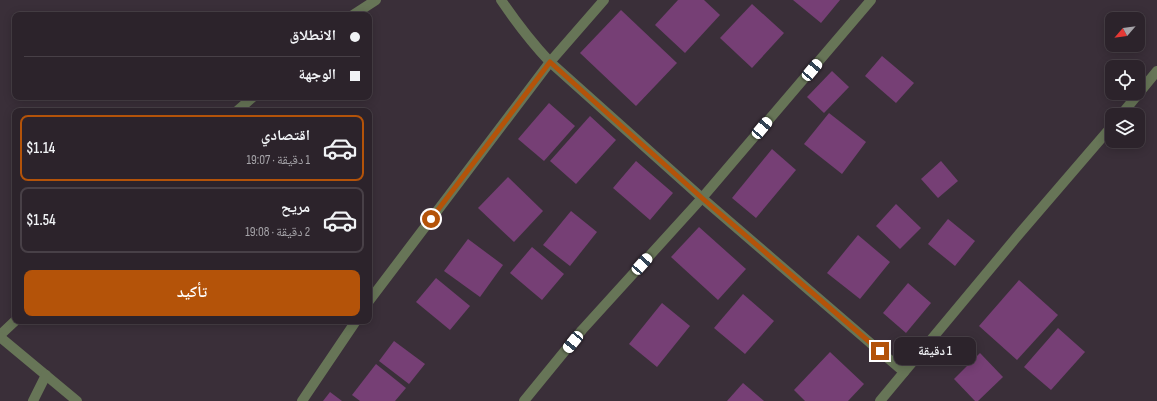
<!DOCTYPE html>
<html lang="ar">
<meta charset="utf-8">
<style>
:root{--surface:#2c232b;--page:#382f37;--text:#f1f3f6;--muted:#a6a4a9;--line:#484047;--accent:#b45309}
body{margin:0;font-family:"Sofia Sans Condensed","Noto Naskh Arabic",sans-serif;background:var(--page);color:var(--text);direction:rtl;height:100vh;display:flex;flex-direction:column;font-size:15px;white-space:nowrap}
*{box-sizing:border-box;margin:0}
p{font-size:13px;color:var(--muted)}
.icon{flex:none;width:22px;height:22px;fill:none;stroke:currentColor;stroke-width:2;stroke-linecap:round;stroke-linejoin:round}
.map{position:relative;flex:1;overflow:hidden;direction:ltr}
.side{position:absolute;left:12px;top:108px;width:360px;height:216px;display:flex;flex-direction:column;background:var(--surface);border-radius:8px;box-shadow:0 2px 10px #0003,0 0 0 1px var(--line);direction:rtl}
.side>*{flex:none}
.hud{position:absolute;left:12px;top:12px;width:360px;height:88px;border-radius:8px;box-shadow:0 2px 10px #0003,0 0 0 1px var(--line);direction:rtl;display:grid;align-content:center;height:88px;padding:0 12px;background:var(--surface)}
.needle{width:26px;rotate:242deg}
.tools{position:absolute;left:1105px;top:12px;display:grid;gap:8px}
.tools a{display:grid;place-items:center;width:40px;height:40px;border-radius:8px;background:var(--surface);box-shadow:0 2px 10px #0003,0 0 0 1px var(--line);font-size:20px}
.end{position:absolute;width:18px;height:18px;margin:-9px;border:5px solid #b45309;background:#fff;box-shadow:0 0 0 2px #fff}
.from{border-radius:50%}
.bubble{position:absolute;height:28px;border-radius:8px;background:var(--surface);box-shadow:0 2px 10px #0003,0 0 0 1px var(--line);font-size:13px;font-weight:600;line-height:28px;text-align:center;direction:rtl}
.car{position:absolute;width:12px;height:24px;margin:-12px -6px;border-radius:5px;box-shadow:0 0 3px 1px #0007;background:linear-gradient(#fff 24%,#345 0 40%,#fff 0 76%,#345 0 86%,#fff 0)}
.hud b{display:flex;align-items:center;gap:14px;height:38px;font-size:15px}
.hud b+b{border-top:1px solid var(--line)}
.hud i{width:10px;height:10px;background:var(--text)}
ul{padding:7px 0 0;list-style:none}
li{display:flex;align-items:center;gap:12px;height:66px;margin:0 8px 6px;padding:0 4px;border:2px solid var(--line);border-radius:8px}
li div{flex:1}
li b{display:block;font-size:15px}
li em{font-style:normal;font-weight:600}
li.selected{border-color:var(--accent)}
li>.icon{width:36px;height:36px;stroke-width:1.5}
.action{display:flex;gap:8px;margin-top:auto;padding:8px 12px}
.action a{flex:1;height:46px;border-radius:8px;background:var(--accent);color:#fff;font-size:16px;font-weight:600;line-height:46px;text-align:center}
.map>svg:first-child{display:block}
.building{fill:#763f75}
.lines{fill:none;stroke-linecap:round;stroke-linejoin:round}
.minor{stroke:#677557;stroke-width:10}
.route{stroke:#b45309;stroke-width:5}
</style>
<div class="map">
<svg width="1157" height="401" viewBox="0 0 1157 401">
<rect width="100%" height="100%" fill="#3a2f39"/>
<!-- building -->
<g class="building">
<polygon points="678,0 704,0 720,15 685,53 655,25"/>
<polygon points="793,0 840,0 821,23"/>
<polygon points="752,4 784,33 752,68 720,38"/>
<polygon points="621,10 677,63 636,106 580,53"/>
<polygon points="882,56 914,83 896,103 865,76"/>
<polygon points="832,71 849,87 824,113 807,97"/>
<polygon points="549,103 575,126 544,161 518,139"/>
<polygon points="829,113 866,142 842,174 804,144"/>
<polygon points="590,116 616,140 576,184 550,161"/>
<polygon points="772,149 796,170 756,218 732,198"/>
<polygon points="636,161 673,193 650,220 613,188"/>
<polygon points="941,161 958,181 938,198 921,179"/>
<polygon points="508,177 543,211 514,242 478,208"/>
<polygon points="896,204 921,228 900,249 876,226"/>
<polygon points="571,211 597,232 570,266 543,245"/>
<polygon points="948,219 975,241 955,266 928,244"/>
<polygon points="699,227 746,269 718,300 671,257"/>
<polygon points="858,235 890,262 860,299 827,273"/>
<polygon points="468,239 503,265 480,297 444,271"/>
<polygon points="532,247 564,274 542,300 510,273"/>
<polygon points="436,278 470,306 450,330 416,302"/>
<polygon points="1019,280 1058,315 1017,360 979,326"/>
<polygon points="908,283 931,303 906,333 883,313"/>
<polygon points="743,294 774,321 745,354 714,328"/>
<polygon points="662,303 690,326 657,367 629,344"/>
<polygon points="1058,328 1085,352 1051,390 1024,367"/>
<polygon points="394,341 425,364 409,384 379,361"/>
<polygon points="830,352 864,384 848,401 805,401 794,390"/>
<polygon points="980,353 1003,377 978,401 975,401 954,379"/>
<polygon points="376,364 406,388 395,401 360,401 352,395"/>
<polygon points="743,383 764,401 727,401"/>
<polygon points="330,392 342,401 323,401"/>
</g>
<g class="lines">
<!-- minor -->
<g class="minor">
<path d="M501,0C516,22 532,43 550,62L702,198L904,372"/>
<polyline points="353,15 376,0"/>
<polyline points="237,111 253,97"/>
<polyline points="1121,115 1157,71"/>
<polyline points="369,301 550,62 604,0"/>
<polyline points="0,335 15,321"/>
<polyline points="0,337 77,401"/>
<polyline points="33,401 46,375"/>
<polyline points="302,401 356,321"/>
<polyline points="524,401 582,330 702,198 871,0"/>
<polyline points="880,401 1020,233 1112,126"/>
</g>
</g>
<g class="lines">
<!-- route -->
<polyline class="route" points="431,219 550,62 702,198 880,351"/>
</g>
</svg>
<div class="tools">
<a><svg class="needle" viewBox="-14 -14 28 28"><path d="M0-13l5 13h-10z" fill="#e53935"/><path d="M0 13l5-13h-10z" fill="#a6a4a9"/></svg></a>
<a><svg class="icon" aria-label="locate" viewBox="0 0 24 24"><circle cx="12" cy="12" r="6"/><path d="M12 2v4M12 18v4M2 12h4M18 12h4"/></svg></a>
<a><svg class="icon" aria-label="layers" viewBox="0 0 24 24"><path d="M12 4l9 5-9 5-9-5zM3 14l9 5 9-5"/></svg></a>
</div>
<i class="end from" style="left:431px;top:219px"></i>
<i class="end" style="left:880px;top:351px"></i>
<div class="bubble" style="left:894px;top:337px;width:82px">1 دقيقة</div>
<i class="car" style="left:812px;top:70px;rotate:40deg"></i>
<i class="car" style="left:762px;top:128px;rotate:40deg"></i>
<i class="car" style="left:642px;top:264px;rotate:42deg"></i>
<i class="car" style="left:573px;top:342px;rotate:219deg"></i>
<div class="hud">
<b><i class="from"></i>الانطلاق</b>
<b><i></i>الوجهة</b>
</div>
<section class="side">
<ul>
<li class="selected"><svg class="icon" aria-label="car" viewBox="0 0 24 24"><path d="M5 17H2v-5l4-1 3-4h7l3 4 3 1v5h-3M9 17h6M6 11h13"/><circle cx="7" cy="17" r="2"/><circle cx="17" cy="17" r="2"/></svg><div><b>اقتصادي</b><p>1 دقيقة · 19:07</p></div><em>$1.14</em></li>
<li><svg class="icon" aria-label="car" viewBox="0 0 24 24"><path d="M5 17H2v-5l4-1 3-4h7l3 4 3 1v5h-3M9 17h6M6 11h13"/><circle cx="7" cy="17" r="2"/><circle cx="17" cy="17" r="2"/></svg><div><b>مريح</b><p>2 دقيقة · 19:08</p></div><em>$1.54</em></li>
</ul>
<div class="action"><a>تأكيد</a></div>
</section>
</div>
